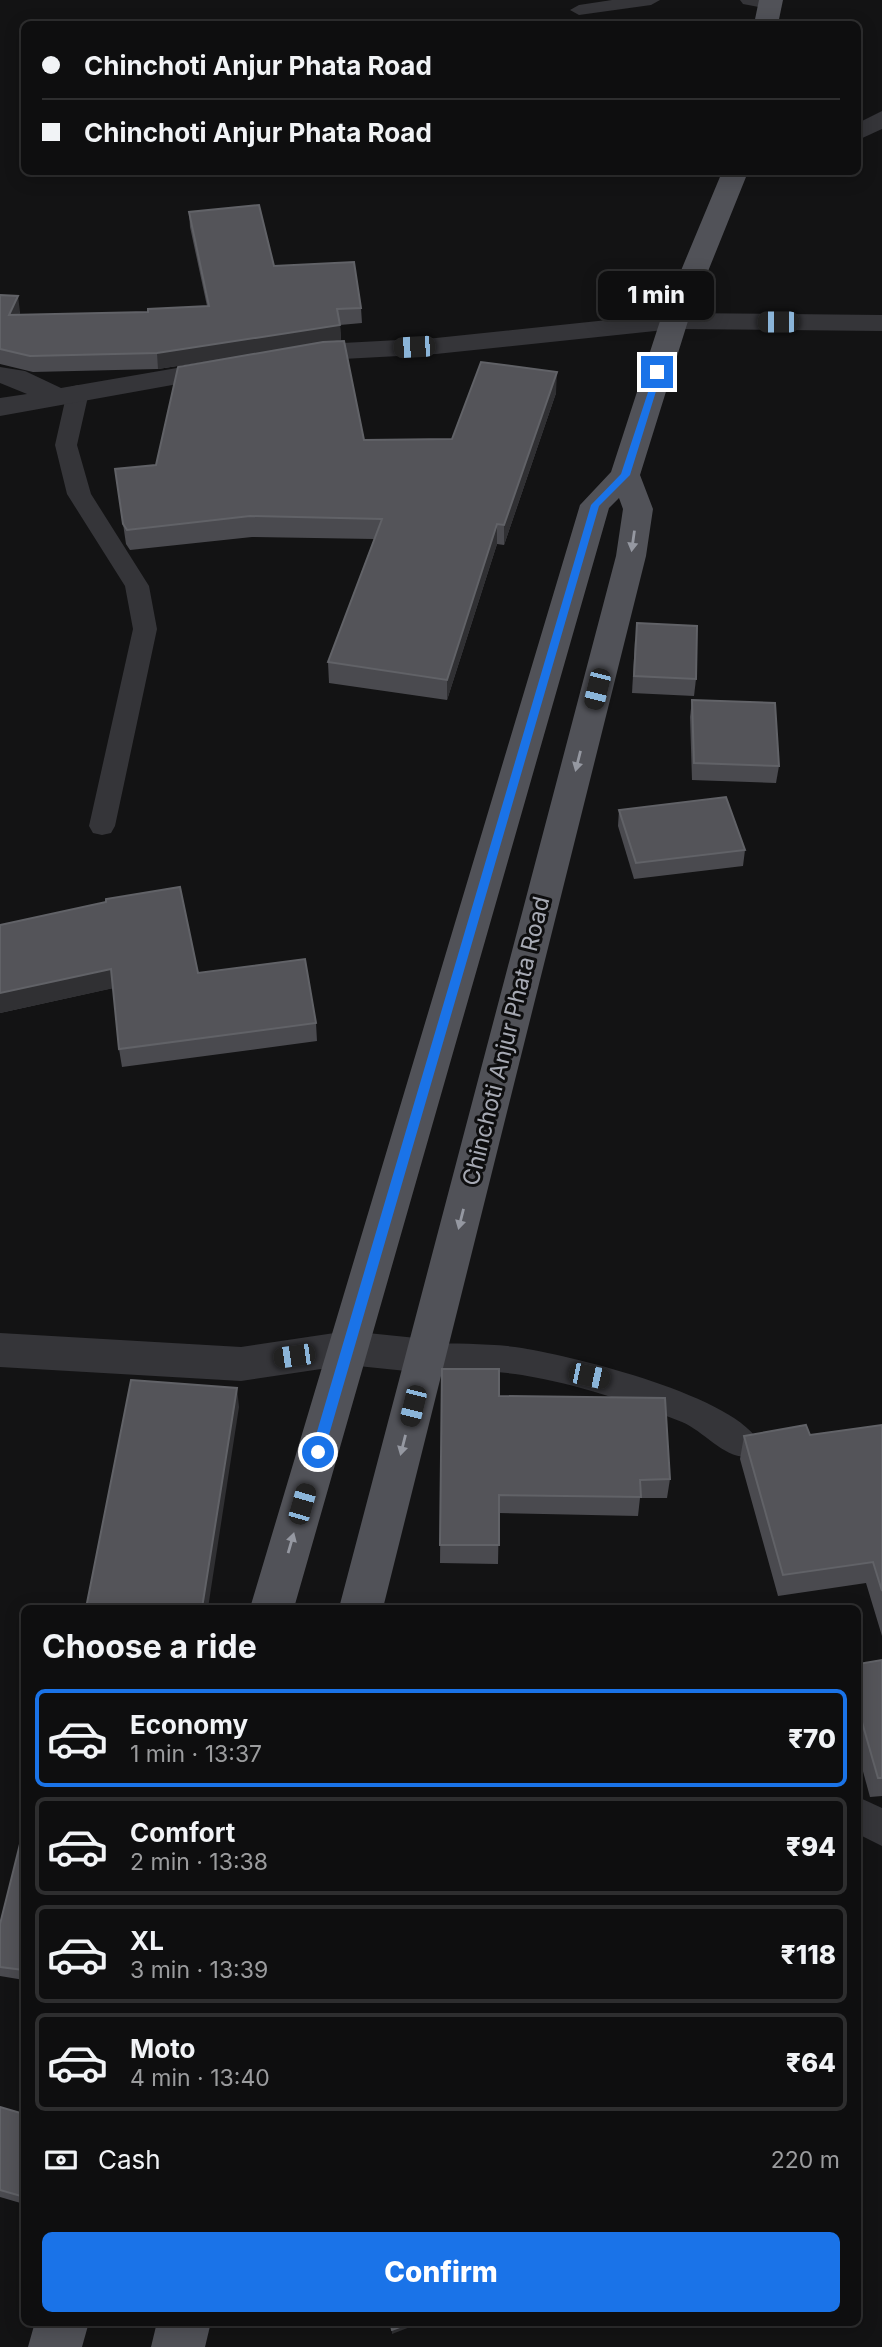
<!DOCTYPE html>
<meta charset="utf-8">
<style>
:root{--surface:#0e0e0f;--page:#171718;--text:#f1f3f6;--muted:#9b9c9e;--line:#2e2e2f;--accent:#1a73e8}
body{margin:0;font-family:Inter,sans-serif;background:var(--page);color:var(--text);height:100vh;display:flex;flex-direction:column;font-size:26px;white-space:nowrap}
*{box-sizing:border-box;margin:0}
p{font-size:23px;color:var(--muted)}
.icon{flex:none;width:38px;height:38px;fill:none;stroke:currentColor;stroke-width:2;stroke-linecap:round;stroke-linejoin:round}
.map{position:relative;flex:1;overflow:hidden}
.side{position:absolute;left:21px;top:1605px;width:840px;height:721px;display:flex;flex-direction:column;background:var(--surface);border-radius:10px;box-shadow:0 4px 18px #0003,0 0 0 2px var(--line)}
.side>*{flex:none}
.hud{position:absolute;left:21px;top:21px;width:840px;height:154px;border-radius:10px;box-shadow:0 4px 18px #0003,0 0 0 2px var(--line);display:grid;align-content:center;height:154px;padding:0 21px;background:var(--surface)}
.end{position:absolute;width:32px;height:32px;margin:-16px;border:9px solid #1a73e8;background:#fff;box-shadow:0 0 0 4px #fff}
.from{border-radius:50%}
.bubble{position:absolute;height:49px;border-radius:10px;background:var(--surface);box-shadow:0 4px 18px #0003,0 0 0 2px var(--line);font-size:23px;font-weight:800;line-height:49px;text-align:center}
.car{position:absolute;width:21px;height:42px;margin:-21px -10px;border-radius:9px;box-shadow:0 0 5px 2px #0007;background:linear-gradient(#222 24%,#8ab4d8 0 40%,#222 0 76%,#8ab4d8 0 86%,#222 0)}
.hud b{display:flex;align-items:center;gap:24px;height:66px;font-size:26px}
.hud b+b{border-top:2px solid var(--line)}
.hud i{width:18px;height:18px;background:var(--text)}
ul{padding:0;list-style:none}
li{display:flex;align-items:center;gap:21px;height:98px;margin:0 14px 10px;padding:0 7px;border:4px solid var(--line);border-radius:10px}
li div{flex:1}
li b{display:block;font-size:26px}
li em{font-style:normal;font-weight:800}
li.current{border-color:var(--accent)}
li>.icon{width:63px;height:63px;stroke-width:1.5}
h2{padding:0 21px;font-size:32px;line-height:84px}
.pay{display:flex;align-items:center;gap:18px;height:77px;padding:0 21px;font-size:26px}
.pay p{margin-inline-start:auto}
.primary-button{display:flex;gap:14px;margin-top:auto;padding:14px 21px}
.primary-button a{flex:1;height:80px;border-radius:10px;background:var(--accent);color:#fff;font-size:28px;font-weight:800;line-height:80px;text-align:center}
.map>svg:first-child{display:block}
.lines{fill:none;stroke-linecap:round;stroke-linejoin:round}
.service{fill:#353539;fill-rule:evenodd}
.minor{fill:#353539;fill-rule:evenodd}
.primary{fill:#515258;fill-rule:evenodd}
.wall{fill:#4a4a4f}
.shaded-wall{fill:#303033}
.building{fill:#545459;stroke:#616267;stroke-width:2}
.oneway{fill:#9598a1}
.route{fill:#1a73e8}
.labels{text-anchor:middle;stroke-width:6;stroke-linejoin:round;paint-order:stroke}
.street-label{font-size:23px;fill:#a6a9b3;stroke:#0e0e0f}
</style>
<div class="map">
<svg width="882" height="2347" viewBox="0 0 882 2347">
<rect width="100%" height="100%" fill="#131314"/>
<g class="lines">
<!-- service -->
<g class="service">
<polygon points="612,0 660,0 651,5 579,15 570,10 579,5"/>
<polygon points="740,0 776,0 779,4 770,9 743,4"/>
<polygon points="78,385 86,387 89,392 77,445 91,494 149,586 157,629 115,826 111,833 102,835 93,833 89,826 133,629 125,586 67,494 55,445 67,392 70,387"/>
<path d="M426,1343C458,1344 491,1343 522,1348C575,1357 738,1396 761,1445L756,1455C729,1465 706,1432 682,1422C627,1401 580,1385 522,1375C491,1370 458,1371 426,1369L415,1365L410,1356L415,1347Z"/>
<polygon points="858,1797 882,1808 882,1846 858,1834"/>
</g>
<!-- minor -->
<g class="minor">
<polygon points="882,111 882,129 858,140 858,123"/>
<polygon points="674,313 882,315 882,331 674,329 436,354 324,360 295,365 285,363 281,357 285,351 324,344 436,338"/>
<polygon points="229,359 239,361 243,367 239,373 0,416 0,398 27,394 0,383 0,367 25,371 61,388"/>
<polygon points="348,1331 426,1339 440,1344 446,1356 440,1368 426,1373 348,1365 241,1381 0,1367 0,1333 241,1347"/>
</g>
<!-- primary -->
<g class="primary">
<polygon points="759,0 783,0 778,24 754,24"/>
<polygon points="722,172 748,172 688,321 640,475 653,509 646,556 383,1608 339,1608 616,556 623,509 619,498 609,508 294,1608 250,1608 580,505 611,472 660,321"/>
<polygon points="35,2322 89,2322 82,2347 28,2347"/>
<polygon points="157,2322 211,2322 205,2347 151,2347"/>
</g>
</g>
<!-- wall -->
<g class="wall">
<polygon points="189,212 274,266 361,308 362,323 340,325 341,340 332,342 364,440 452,439 556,393 504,545 497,544 447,700 329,683 328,662 374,539 252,537 130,550 126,544 115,469 156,465 260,353 158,369 33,372 0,364 0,366 0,295 20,312 19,315 148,312 207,306 190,227"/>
<polygon points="635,640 696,679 694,696 632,693"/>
<polygon points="692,700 779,766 776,783 692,780 690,717"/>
<polygon points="619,810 745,850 743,866 634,879 618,826"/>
<polygon points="0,925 198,973 316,1023 317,1041 122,1067 119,1049 113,988 0,1013"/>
<polygon points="442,1369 670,1479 667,1498 640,1498 638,1516 499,1513 498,1564 440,1563"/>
<polygon points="882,1425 882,1636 866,1583 778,1596 740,1459 744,1436 810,1435"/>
<polygon points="882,1660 882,1796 870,1797 858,1753 858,1664"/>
<polygon points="24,1828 24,1980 0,1976 0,1924"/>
<polygon points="0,2107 24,2114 24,2204 0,2197"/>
</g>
<!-- shaded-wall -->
<g class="shaded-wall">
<polygon points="18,296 20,312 11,331 9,315"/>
<polygon points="340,325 341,340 158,369 157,353"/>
<polygon points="557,372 556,393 504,545 504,525"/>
<polygon points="497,524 497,544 447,700 447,680"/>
<polygon points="111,969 114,988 0,1013 0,993"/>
<polygon points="237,1388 239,1407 208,1608 202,1608"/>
<polygon points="24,2185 24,2202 21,2196"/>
<polygon points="413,2322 423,2322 392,2334 392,2330"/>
</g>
<!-- building -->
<g class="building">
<polygon points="259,205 274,266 354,262 361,308 337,309 340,325 157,353 30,356 0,349 0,295 18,296 9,315 148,312 148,309 209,306 189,212"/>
<polygon points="344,341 364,440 452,439 481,362 557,372 504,525 497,524 447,680 328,662 382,519 250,516 127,530 123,524 115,469 156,465 178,367 323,342"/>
<polygon points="637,623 697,626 696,679 634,676"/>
<polygon points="692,700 775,703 779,766 694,763"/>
<polygon points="726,797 745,850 636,863 619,810"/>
<polygon points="180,887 198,973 305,959 316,1023 119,1049 111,969 0,993 0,925 106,902 106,899"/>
<polygon points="442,1369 499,1369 499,1396 665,1398 670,1479 640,1480 641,1497 499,1495 499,1545 440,1545"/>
<polygon points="131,1380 237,1388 202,1608 86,1608"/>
<polygon points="806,1425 810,1435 882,1425 882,1591 873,1562 783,1575 744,1436"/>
<polygon points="882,1660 882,1778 878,1778 858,1708 858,1664"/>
<polygon points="24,1828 24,1970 0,1967 0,1924"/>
<polygon points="0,2107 24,2114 24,2185 21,2196 0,2190"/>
<polygon points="390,2322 413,2322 392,2330"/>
</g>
<!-- one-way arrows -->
<defs><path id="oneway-solid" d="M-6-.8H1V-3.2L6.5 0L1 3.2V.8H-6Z" transform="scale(1.75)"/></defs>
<g class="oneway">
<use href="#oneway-solid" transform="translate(633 541) rotate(98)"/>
<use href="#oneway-solid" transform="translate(578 761) rotate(104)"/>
<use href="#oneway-solid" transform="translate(461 1219) rotate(104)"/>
<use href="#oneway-solid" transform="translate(403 1445) rotate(104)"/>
<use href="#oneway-solid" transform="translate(291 1543) rotate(-74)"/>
</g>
<!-- route -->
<polygon class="route" points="655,371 662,372 630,475 599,506 324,1452 318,1458 311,1452 591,505 621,474"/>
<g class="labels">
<!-- street labels -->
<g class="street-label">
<text transform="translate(506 1041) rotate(-76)" y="8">Chinchoti Anjur Phata Road</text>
</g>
</g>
</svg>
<i class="end from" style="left:318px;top:1452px"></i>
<i class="end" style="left:657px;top:372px"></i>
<div class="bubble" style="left:598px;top:271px;width:116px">1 min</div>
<i class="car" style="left:778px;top:322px;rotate:270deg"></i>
<i class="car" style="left:414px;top:347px;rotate:267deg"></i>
<i class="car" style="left:597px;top:689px;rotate:194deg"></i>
<i class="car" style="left:294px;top:1356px;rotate:262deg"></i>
<i class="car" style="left:589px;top:1376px;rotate:102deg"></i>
<i class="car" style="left:413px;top:1406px;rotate:194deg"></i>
<i class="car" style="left:302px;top:1504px;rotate:16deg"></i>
<div class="hud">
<b><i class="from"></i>Chinchoti Anjur Phata Road</b>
<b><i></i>Chinchoti Anjur Phata Road</b>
</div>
<section class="side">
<h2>Choose a ride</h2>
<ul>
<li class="current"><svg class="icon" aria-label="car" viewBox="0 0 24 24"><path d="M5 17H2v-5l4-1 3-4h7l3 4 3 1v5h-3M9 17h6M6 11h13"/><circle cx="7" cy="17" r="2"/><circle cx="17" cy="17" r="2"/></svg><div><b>Economy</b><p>1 min · 13:37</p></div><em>₹70</em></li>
<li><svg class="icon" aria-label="car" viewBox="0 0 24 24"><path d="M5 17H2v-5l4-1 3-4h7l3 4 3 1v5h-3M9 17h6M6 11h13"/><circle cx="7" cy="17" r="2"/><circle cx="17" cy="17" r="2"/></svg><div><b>Comfort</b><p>2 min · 13:38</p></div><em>₹94</em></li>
<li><svg class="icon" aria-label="car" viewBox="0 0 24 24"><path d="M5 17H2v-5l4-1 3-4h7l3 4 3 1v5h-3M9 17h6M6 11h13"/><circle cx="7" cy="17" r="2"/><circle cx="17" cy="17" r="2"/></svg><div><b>XL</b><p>3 min · 13:39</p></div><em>₹118</em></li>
<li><svg class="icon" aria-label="car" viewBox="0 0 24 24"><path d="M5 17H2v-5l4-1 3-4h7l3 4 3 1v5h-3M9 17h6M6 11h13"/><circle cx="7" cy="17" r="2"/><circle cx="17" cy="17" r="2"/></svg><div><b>Moto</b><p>4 min · 13:40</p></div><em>₹64</em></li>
</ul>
<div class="pay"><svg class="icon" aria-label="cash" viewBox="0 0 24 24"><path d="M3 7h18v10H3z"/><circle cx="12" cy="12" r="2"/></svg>Cash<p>220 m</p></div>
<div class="primary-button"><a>Confirm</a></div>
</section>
</div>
